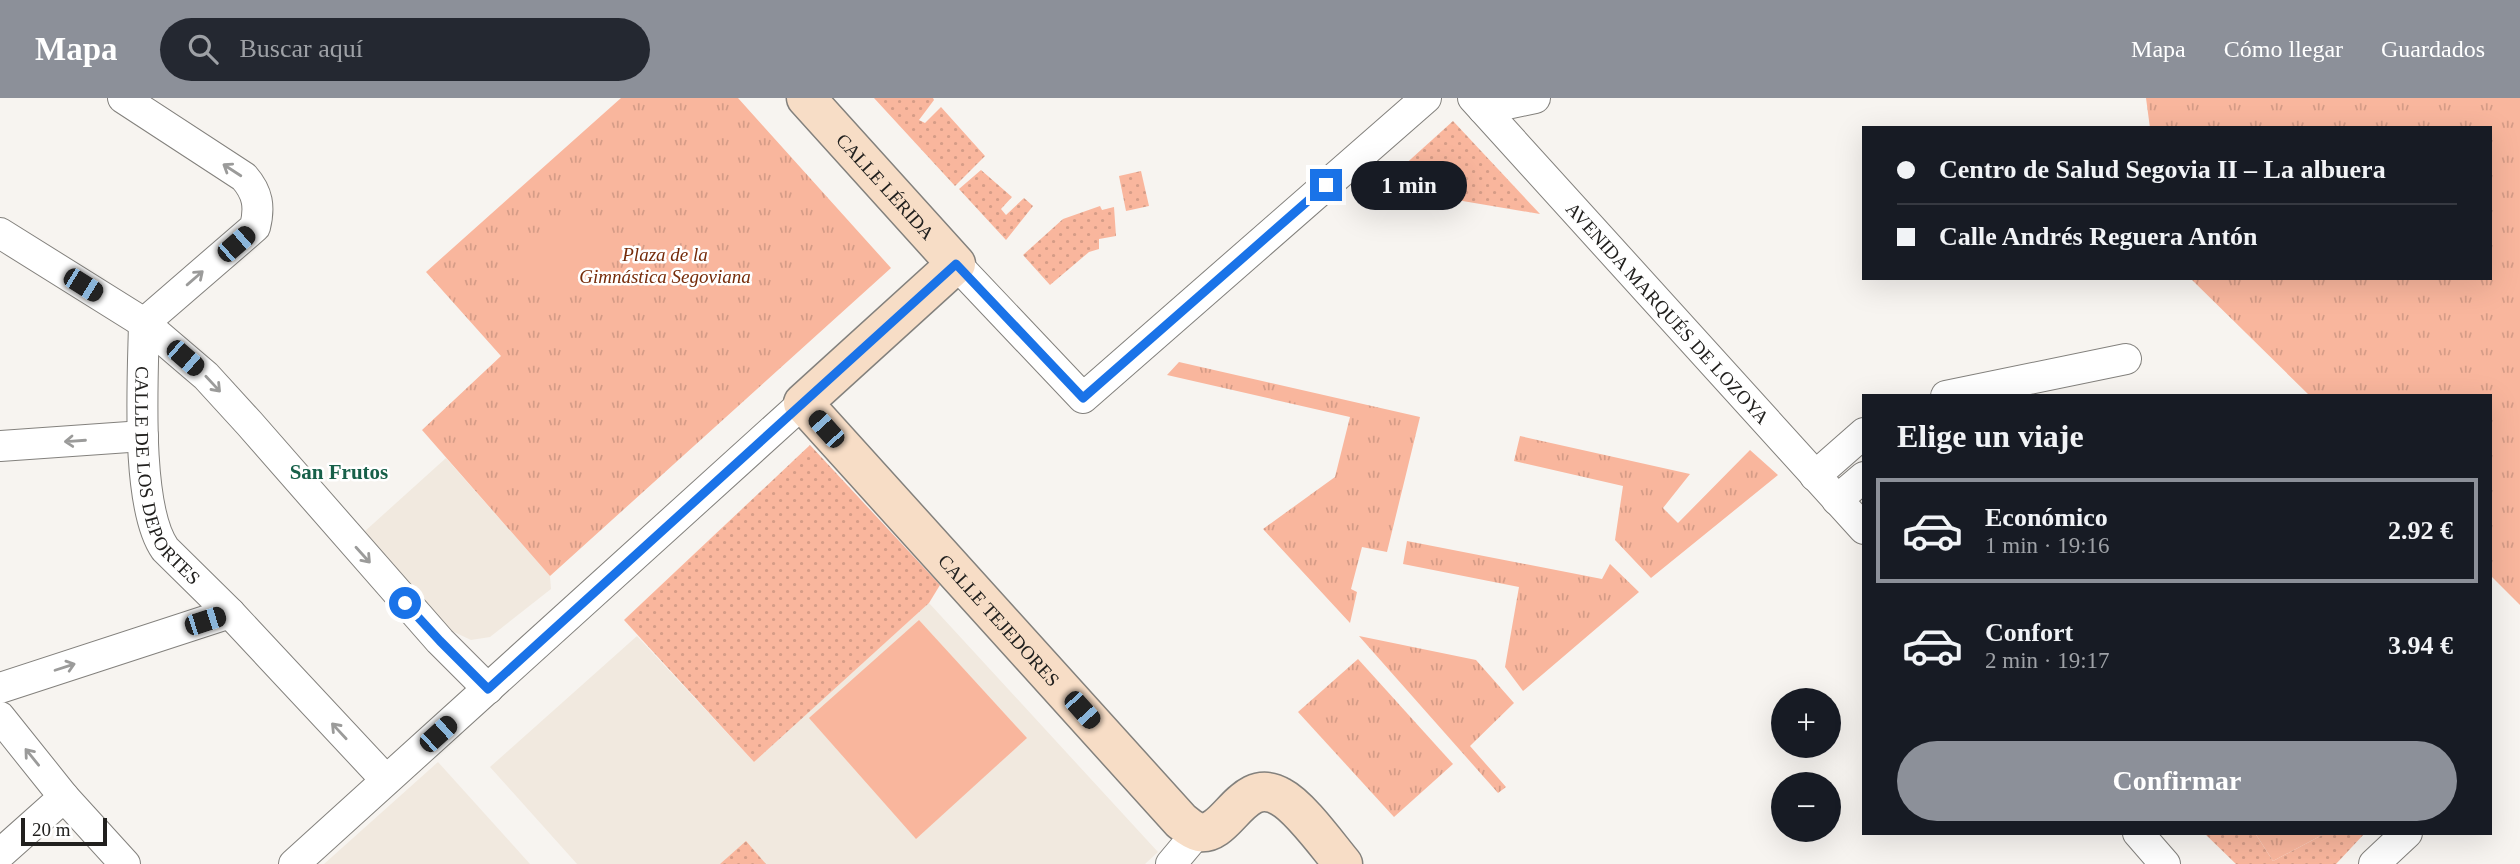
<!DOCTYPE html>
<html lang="es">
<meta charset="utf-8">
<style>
:root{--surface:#171b24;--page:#242831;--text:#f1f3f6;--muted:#9ea1a6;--line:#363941;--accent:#8c9099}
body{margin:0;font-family:"Times New Roman",serif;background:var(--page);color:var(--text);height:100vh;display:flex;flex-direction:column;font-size:26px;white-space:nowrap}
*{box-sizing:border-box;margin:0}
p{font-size:23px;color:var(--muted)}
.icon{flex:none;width:38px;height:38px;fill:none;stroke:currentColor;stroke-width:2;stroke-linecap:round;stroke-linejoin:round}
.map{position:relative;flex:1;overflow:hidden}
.sheet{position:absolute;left:1862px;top:296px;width:630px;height:441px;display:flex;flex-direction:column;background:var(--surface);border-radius:0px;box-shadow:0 7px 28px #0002}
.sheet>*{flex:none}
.guide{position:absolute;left:1862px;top:28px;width:630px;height:154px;border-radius:0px;box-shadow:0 7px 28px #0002;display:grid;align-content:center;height:154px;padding:0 35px;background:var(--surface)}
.buttons{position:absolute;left:1771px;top:590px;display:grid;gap:14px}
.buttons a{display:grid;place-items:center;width:70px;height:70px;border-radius:50%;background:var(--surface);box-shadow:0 7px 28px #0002;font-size:35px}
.scale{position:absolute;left:21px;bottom:18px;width:86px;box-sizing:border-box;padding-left:7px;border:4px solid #21201e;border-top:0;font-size:19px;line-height:24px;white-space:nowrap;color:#21201e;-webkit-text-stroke:5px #fff;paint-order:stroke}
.end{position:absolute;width:32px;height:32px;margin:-16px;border:9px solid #1a73e8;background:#fff;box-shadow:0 0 0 4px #fff}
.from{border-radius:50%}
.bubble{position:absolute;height:49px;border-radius:24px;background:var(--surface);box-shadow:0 7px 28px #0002;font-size:23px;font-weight:700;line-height:49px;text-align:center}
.car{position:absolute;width:21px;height:42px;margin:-21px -10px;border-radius:9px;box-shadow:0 0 5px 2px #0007;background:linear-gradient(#222 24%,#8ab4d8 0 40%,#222 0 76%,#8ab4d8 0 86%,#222 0)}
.guide b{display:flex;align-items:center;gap:24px;height:66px;font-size:26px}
.guide b+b{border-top:2px solid var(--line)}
.guide i{width:18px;height:18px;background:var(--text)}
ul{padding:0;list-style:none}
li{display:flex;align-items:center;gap:21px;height:105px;margin:0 14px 10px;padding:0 21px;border:4px solid transparent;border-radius:0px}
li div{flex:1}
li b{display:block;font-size:26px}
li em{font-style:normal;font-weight:700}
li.current{border-color:var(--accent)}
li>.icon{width:63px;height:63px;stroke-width:1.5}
h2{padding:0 35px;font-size:32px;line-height:84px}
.cta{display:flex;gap:14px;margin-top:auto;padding:14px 35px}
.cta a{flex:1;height:80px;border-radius:42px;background:var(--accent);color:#fff;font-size:28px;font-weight:700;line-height:80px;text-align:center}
header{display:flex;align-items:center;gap:42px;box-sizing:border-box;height:98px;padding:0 35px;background:var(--accent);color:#fff}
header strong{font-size:33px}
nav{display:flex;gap:38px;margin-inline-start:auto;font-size:24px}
.search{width:490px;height:63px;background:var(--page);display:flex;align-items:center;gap:18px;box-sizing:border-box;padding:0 24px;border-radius:38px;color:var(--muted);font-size:26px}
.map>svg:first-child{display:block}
.built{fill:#f1e9df}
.grass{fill:url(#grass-tufts)}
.garden{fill:url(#garden-dots)}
.pitch{fill:#f9b69d}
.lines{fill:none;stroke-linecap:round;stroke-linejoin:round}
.street-casing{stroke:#83817d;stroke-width:32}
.secondary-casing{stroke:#83817d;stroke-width:41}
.street{stroke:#fff;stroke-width:30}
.secondary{stroke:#f7ddc6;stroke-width:38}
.oneway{stroke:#9b9b9a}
.route{stroke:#1a73e8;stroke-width:9}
.labels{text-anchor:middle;stroke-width:5;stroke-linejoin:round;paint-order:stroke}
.street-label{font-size:19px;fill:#21201e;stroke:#fff}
.park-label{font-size:19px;font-style:italic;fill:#752b09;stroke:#fff}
.neighbourhood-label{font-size:21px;font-weight:bold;fill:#176049;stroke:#fff}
</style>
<header>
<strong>Mapa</strong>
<div class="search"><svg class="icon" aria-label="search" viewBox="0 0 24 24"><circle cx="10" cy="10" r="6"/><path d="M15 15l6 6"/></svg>Buscar aquí</div>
<nav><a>Mapa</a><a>Cómo llegar</a><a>Guardados</a></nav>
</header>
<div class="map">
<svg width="2520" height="766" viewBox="0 0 2520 766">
<defs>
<pattern id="grass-tufts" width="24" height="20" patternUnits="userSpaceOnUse" patternTransform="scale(1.75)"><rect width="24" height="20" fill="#f9b69d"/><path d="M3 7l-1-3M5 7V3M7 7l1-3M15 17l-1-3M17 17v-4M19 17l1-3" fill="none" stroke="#d59c87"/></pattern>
<pattern id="garden-dots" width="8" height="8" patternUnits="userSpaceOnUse" patternTransform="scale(1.75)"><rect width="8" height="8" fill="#f9b69d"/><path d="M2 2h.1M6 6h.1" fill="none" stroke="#d59c87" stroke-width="1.8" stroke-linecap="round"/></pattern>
</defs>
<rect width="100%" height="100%" fill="#f7f4f0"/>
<!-- built -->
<g class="built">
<polygon points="446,360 550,478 551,491 490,539 471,542 452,533 364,434"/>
<polygon points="929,505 1158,754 1145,766 577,766 490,669 637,538 754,664"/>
<polygon points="438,664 530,766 324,766"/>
</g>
<!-- grass -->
<g class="grass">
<polygon points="621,0 738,0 891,170 550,478 422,332 501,258 426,174"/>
<polygon points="2146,0 2520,0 2520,507 2490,477 2490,298 2309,297 2190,180 2490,180 2490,30 2150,30"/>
<polygon points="1179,264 1420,319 1387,454 1362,449 1351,491 1357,494 1350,525 1263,431 1335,379 1350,319 1167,277"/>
<polygon points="1520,338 1690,376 1663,410 1678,425 1750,352 1778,377 1651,480 1615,442 1623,388 1514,363"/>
<polygon points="1407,443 1602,481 1610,466 1639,494 1523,593 1505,569 1519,489 1403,466"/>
<polygon points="1359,538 1476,562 1514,605 1470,648 1506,689 1498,695"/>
<polygon points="1358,561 1453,666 1394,719 1298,614"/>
<polygon points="2255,735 2326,735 2273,763"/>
</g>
<!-- garden -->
<g class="garden">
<polygon points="874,0 933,0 934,2 919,22 925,25 941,9 985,58 955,88"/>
<polygon points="1453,23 1540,116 1380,89"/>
<polygon points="981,72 1012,99 1001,111 1006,117 1024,100 1033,108 1006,142 959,91"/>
<polygon points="1141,73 1149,108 1126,113 1119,78"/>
<polygon points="1100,108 1102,112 1114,109 1116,138 1099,141 1099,151 1089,154 1050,187 1023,157 1063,121"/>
<polygon points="810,347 940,487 929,505 754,664 624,522"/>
<polygon points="2204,735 2255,735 2273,763 2326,735 2365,735 2336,766 2236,766"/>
<polygon points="746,743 766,766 720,766"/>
</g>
<!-- pitch -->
<g class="pitch">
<polygon points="579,106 615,145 556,200 518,160"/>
<polygon points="919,522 1027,640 916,741 809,620"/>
</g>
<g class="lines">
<!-- street casing -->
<g class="street-casing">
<g id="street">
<path id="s1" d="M123,0L244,79C258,95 260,109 255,129L144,225C143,279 135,408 165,451L230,515L386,682"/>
<path id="s2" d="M1473,0L1864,431"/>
<polyline points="1483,11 1535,0"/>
<polyline points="0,135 144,225 206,278 249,325 440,543 488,591"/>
<polyline points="956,166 1083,300 1426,0"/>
<polyline points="1946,298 2126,261"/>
<polyline points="0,348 143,338"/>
<polyline points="1815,378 1864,335"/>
<polyline points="1837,402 1864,379"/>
<polyline points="0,590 230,515"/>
<polyline points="0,619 64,699 125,766"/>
<polyline points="2138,735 2165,766"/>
<polyline points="0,756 64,699"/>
<polyline points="294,766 803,305"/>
<polyline points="1171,766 1197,735"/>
<polyline points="2374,766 2407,735"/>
</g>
</g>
<!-- secondary casing -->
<g class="secondary-casing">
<g id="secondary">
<path id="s3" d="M806,0L956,166L803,305L1181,723C1186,727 1193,733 1199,734C1228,739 1242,676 1281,699C1300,709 1328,748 1343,766"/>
</g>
</g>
<!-- street -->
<use href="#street" class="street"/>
<!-- secondary -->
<use href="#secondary" class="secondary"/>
</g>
<!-- one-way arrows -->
<defs><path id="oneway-shaft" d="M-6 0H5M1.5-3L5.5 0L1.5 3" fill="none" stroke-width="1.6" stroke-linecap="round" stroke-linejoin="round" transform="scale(1.75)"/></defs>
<g class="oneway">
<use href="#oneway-shaft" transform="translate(232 72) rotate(-147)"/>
<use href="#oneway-shaft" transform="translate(195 180) rotate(-41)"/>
<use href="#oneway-shaft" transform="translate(213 286) rotate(47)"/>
<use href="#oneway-shaft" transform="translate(75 343) rotate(176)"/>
<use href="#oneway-shaft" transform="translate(363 457) rotate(48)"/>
<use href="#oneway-shaft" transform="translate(65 569) rotate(-18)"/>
<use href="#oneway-shaft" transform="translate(339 633) rotate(-133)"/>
<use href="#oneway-shaft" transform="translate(32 659) rotate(-129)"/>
</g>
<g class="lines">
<!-- route -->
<polyline class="route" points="405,505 440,543 488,591 956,166 1083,300 1326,87"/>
</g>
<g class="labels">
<!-- street labels -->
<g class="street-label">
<text dy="7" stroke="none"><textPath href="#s3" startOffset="119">CALLE LÉRIDA</textPath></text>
<text dy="7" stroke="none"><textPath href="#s2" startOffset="290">AVENIDA MARQUÉS DE LOZOYA</textPath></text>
<text dy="7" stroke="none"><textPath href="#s1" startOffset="504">CALLE DE LOS DEPORTES</textPath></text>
<text dy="7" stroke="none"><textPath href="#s3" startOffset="723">CALLE TEJEDORES</textPath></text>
</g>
<!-- park labels -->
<g class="park-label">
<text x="665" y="163">Plaza de la<tspan x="665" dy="22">Gimnástica Segoviana</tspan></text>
</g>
<!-- neighbourhood labels -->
<g class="neighbourhood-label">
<text x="339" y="381">San Frutos</text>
</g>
</g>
</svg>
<div class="buttons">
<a>+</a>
<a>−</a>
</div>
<div class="scale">20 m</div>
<i class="end from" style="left:405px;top:505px"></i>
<i class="end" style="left:1326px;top:87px"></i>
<div class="bubble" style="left:1351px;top:63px;width:116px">1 min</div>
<i class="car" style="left:236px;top:146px;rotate:49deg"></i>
<i class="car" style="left:83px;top:187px;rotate:122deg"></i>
<i class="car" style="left:185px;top:260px;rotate:131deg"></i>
<i class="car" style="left:826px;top:331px;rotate:318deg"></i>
<i class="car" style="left:205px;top:523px;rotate:72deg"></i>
<i class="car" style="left:1082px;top:612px;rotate:138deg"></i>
<i class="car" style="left:438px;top:636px;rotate:48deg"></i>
<div class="guide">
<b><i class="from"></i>Centro de Salud Segovia II – La albuera</b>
<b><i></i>Calle Andrés Reguera Antón</b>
</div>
<section class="sheet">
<h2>Elige un viaje</h2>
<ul>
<li class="current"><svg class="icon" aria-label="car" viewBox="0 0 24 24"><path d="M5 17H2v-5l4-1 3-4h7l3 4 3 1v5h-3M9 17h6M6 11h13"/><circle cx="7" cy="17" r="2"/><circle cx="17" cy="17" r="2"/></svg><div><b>Económico</b><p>1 min · 19:16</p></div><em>2.92 €</em></li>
<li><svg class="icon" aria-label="car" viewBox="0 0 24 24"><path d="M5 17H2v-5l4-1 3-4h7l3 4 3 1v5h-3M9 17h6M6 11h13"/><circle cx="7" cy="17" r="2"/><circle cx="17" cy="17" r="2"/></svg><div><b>Confort</b><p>2 min · 19:17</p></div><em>3.94 €</em></li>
</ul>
<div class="cta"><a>Confirmar</a></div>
</section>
</div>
